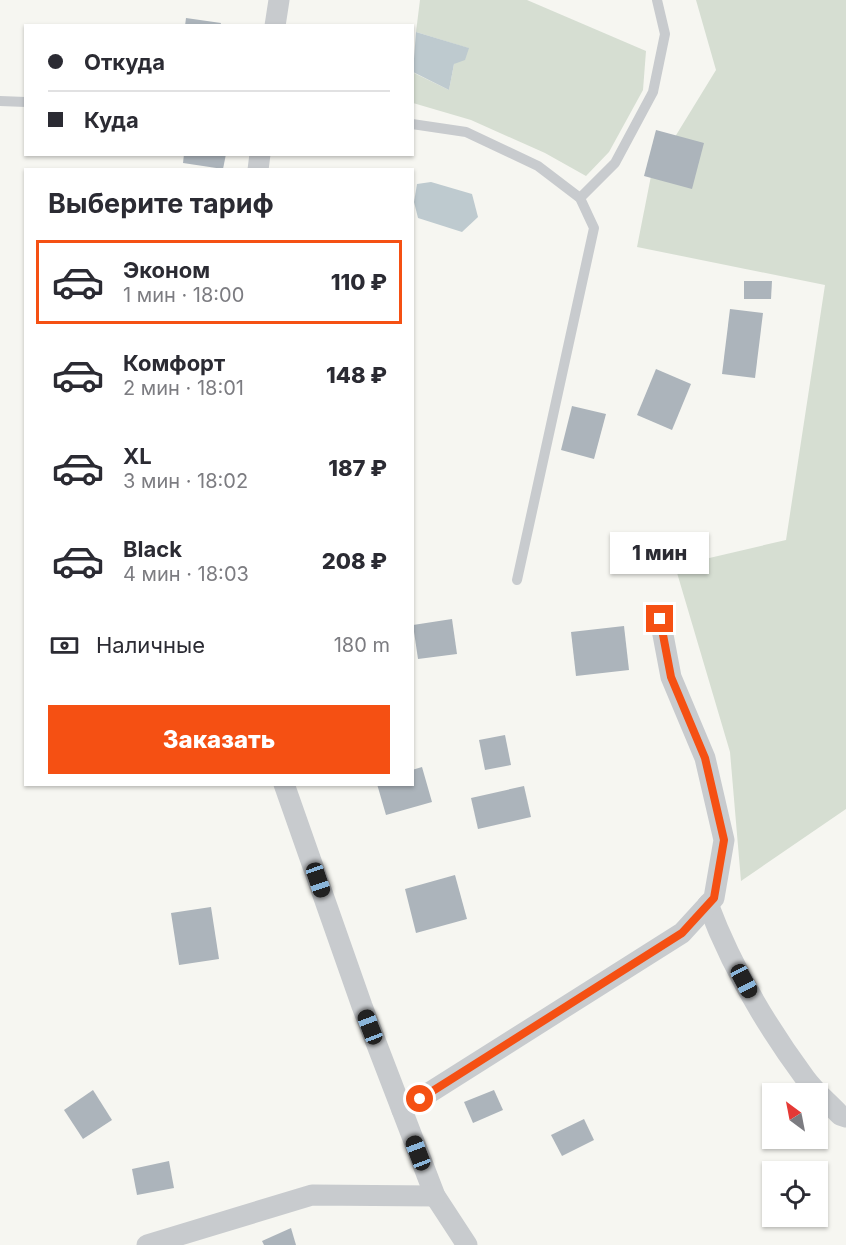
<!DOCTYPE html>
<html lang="ru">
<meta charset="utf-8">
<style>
:root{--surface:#fff;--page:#f2f2f3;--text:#2b2b33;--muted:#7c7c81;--line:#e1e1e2;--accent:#f55013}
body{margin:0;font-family:Inter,sans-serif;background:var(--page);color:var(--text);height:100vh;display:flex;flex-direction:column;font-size:22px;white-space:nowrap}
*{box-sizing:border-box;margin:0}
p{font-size:20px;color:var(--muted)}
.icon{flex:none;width:33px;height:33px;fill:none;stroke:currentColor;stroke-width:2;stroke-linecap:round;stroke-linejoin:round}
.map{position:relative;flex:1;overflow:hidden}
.sheet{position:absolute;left:24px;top:168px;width:390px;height:618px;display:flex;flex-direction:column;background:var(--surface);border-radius:0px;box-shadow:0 2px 4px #0004}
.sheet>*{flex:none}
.hud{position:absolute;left:24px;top:24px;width:390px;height:132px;border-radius:0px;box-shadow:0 2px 4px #0004;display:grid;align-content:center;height:132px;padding:0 24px;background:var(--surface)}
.needle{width:39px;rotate:328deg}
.tools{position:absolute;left:762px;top:1083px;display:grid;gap:12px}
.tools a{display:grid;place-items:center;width:66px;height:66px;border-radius:0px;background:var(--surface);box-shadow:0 2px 4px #0004;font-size:30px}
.end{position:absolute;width:27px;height:27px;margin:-14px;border:8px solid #f55013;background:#fff;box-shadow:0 0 0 3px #fff}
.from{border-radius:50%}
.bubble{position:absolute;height:42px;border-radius:0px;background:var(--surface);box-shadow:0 2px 4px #0004;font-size:20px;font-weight:800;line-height:42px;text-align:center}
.car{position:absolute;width:18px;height:36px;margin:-18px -9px;border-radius:8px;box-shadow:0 0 4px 2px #0007;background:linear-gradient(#222 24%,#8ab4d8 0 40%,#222 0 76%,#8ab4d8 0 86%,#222 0)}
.hud b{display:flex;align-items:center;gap:21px;height:57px;font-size:22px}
.hud b+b{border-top:2px solid var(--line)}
.hud i{width:15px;height:15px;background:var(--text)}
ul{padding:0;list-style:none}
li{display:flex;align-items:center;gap:18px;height:84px;margin:0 12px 9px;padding:0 12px;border:3px solid transparent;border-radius:0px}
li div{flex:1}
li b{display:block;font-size:22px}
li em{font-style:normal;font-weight:800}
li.on{border-color:var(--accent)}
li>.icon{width:54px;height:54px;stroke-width:1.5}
h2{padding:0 24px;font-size:27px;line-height:72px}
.pay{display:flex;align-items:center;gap:15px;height:66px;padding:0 24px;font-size:22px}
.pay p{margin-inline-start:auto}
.button{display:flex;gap:12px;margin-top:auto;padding:12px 24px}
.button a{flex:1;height:69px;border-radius:0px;background:var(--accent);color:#fff;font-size:24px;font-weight:800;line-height:69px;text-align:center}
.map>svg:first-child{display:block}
.green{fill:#d6ded2}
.water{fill:#becacf}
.building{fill:#acb4bb}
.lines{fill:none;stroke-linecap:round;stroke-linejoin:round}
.lane{stroke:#c8cbce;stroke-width:10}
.street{stroke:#c8cbce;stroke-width:21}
.route{stroke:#f55013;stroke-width:8}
</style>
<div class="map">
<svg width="846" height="1245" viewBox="0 0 846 1245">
<rect width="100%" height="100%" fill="#f6f6f1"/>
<!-- green -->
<g class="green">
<polygon points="420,0 527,0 646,51 643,90 609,152 586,176 545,153 471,120 413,103 412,72 449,90 454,64 468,48 416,32"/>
<polygon points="696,0 846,0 846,809 741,881 730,752 675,566 786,540 825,285 637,247 651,176 716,70"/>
</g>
<!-- water -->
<g class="water">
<polygon points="416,32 469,48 465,60 454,64 449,90 413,72"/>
<polygon points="431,182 472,194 478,217 462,232 418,218 414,202 417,184"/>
</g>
<!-- building -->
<g class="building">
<polygon points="186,18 221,23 220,26 185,26"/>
<polygon points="656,130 704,143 692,189 644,176"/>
<polygon points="184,154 226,154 223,169 183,163"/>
<polygon points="744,281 772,281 771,299 744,299"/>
<polygon points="730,309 763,313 755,378 722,374"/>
<polygon points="656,369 691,384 672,430 637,415"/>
<polygon points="572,406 606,414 594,459 561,450"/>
<polygon points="452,619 457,654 418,659 413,625"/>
<polygon points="624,626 629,670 576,676 571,632"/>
<polygon points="505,735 511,765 485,770 479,740"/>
<polygon points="422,767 432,802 386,815 377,784 412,784 412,770"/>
<polygon points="524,786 531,817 478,829 471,798"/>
<polygon points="455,875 467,919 416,933 405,889"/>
<polygon points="211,907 219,959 179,965 171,913"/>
<polygon points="93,1090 112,1120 83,1139 64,1110"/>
<polygon points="494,1090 503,1110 473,1123 464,1102"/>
<polygon points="584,1119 594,1140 562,1156 551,1135"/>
<polygon points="169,1161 174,1188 137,1195 132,1169"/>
<polygon points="291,1228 296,1245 264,1245 262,1241"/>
</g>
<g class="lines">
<!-- lane -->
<g class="lane">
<polyline points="0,101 26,102"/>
<polyline points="412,124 466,132 538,166 580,198 594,228 517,580"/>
<polyline points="580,198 615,163 653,92 665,34 657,0"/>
</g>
<!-- street -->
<g class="street">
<polyline points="275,26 279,0"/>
<polyline points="258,170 260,154"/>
<polyline points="284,784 362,1006 435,1196 467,1245"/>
<path d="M708,904C731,966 766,1025 805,1078C815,1092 829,1103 840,1115L846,1117"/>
<polyline points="402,1110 682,933 714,898 724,840 705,758 671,677 660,619"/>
<polyline points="147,1245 312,1195 435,1196"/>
</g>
</g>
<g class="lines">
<!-- route -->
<polyline class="route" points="420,1099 682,933 714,898 724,840 705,758 671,677 660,619"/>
</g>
</svg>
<div class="tools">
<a><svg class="needle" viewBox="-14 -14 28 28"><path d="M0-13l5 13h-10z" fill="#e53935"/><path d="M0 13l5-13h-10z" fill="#7c7c81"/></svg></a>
<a><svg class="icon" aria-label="locate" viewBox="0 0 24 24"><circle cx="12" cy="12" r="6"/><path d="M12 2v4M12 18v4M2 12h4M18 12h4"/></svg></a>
</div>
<i class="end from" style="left:420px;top:1099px"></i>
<i class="end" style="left:660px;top:619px"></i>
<div class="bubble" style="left:610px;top:532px;width:99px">1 мин</div>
<i class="car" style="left:318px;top:880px;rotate:161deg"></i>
<i class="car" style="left:744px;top:981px;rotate:152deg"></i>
<i class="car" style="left:370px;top:1027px;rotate:339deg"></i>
<i class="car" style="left:418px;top:1153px;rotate:339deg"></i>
<div class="hud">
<b><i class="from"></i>Откуда</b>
<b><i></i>Куда</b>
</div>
<section class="sheet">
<h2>Выберите тариф</h2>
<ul>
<li class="on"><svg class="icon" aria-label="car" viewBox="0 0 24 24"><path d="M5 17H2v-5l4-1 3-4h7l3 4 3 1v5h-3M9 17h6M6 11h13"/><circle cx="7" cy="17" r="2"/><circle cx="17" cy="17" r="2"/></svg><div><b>Эконом</b><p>1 мин · 18:00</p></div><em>110 ₽</em></li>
<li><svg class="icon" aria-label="car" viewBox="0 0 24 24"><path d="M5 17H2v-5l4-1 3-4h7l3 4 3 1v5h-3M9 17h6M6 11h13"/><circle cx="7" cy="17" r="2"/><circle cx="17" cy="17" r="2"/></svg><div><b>Комфорт</b><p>2 мин · 18:01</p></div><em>148 ₽</em></li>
<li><svg class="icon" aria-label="car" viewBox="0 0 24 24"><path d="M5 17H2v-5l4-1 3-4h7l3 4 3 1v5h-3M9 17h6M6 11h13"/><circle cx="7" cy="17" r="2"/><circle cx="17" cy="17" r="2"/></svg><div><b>XL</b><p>3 мин · 18:02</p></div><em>187 ₽</em></li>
<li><svg class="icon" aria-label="car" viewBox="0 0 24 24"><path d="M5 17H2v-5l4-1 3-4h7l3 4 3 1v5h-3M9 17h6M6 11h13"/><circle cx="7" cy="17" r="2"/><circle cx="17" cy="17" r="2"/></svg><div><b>Black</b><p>4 мин · 18:03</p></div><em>208 ₽</em></li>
</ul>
<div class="pay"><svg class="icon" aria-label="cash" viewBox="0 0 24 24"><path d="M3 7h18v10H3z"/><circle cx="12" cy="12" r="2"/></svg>Наличные<p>180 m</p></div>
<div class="button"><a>Заказать</a></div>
</section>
</div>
